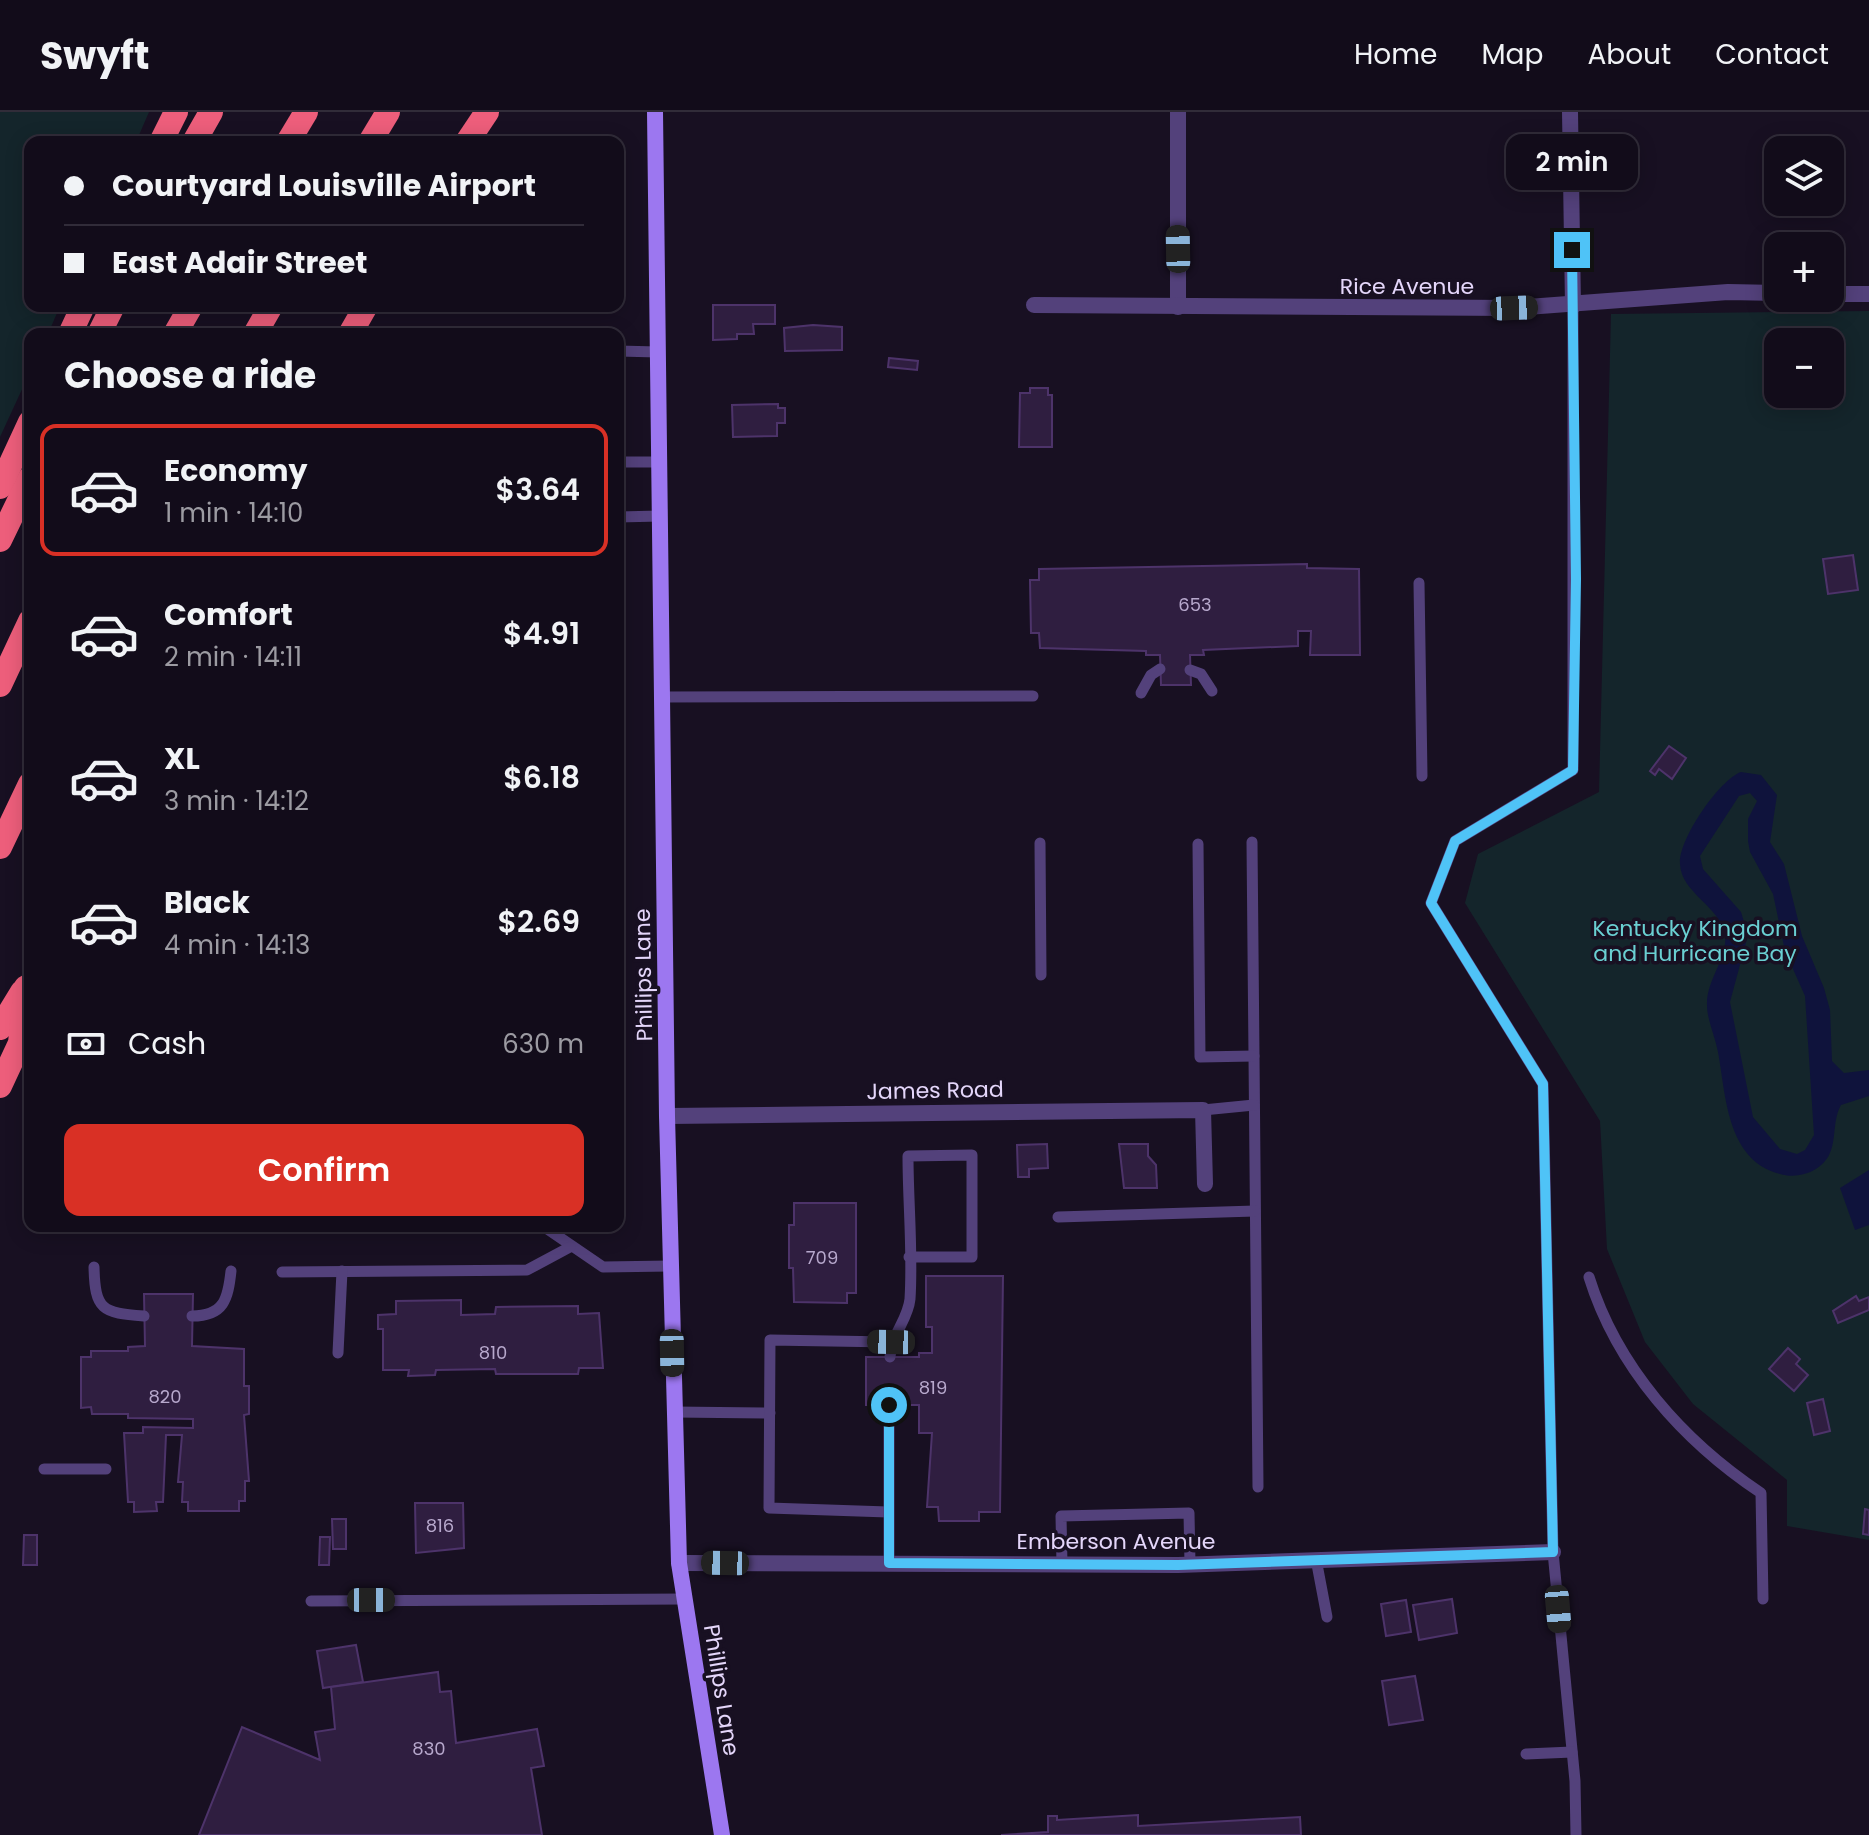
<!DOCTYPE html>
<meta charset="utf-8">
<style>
:root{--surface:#120c1a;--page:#1b1523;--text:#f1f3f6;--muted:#9c9ba2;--line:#312c39;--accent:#d93025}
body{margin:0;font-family:Poppins,sans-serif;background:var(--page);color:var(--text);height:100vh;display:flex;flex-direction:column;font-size:30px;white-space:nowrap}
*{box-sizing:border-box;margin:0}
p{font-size:26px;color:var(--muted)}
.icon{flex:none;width:44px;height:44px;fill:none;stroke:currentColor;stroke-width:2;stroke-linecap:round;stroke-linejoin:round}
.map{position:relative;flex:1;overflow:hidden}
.panel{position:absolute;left:24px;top:216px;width:600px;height:904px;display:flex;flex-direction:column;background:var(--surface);border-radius:16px;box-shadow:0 4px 20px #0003,0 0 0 2px var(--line)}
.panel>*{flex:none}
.hud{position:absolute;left:24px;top:24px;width:600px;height:176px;border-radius:16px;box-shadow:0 4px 20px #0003,0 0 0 2px var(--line);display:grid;align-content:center;height:176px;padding:0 40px;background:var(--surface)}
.controls{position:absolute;left:1764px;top:24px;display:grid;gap:16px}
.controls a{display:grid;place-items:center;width:80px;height:80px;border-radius:16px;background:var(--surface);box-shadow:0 4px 20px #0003,0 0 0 2px var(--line);font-size:40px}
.end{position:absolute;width:36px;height:36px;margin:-18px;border:10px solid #4fc3f7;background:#111;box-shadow:0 0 0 4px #111}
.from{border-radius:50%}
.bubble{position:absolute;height:56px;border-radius:16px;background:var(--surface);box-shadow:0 4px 20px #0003,0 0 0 2px var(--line);font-size:26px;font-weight:600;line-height:56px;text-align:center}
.car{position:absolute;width:24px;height:48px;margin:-24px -12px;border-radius:10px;box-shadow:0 0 6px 2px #0007;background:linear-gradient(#222 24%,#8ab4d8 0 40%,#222 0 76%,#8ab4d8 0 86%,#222 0)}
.hud b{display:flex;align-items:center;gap:28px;height:76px;font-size:30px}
.hud b+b{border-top:2px solid var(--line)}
.hud i{width:20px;height:20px;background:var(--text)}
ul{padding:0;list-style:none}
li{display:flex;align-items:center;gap:24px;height:132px;margin:0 16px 12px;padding:0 24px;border:4px solid transparent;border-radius:16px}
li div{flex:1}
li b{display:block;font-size:30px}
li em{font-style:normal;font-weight:600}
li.selected{border-color:var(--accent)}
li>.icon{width:72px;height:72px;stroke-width:1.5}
h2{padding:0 40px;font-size:36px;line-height:96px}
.pay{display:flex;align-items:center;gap:20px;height:88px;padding:0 40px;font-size:30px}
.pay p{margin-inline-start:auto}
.button{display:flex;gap:16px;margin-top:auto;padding:16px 40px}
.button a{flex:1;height:92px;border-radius:16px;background:var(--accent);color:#fff;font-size:32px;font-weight:600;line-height:92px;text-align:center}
header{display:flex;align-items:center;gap:48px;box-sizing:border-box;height:112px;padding:0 40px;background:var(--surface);border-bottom:2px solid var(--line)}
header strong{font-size:38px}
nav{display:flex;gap:44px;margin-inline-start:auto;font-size:28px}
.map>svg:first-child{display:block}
.green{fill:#14252b;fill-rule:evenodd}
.water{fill:#0f133c;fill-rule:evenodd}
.building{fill:#2f1e40;stroke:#4d336a;stroke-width:2}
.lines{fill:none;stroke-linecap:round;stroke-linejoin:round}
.lane{stroke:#53417b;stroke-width:11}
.street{stroke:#53417b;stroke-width:16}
.secondary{stroke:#9c77f0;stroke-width:16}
.highway{stroke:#ed5e7b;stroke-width:24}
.route{stroke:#4fc3f7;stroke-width:10}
.labels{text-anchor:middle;stroke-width:7;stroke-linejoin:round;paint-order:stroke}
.number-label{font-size:18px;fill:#b7a8cc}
.street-label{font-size:22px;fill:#e4d6fa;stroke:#181022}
.park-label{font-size:22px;fill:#6acfd2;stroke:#181022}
</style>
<header>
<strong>Swyft</strong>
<nav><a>Home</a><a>Map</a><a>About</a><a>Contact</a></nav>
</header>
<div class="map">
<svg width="1869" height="1723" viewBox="0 0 1869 1723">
<rect width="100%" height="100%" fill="#181022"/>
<!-- green -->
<g class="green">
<polygon points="0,0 149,0 136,30 30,30 30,194 60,194 48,222 30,222 30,260 0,325"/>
<path d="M1869,199V1428L1787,1414V1368L1693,1292L1645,1230L1607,1137L1600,1009L1465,791L1478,742L1599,680L1611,202ZM1778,230H1830V282H1778Z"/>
</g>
<!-- water -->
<g class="water">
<path d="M1741,660L1761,663L1777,683L1770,730L1784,752L1802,824L1824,876L1830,898L1832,949L1844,961L1869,958V984L1841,993C1830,1012 1840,1039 1820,1054C1809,1063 1793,1066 1780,1062C1726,1048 1726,982 1718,940C1715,924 1707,908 1707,893C1706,868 1728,846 1725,823C1721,795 1681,781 1680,752C1678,728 1719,668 1741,660ZM1750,681L1757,689L1748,707V729L1750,740L1773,782L1785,839L1805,884L1814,1023L1805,1038L1797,1042L1780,1037L1753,1005L1730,890L1748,823L1741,800L1703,757L1700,744L1739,684Z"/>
<polygon points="1869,1058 1869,1113 1855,1118 1840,1076"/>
</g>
<!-- building -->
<g class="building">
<polygon points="713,193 775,193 775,212 753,212 754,222 737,222 737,227 713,228"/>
<polygon points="562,194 586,194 586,199 563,200"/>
<polygon points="813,213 842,215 842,238 785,239 784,216"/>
<polygon points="889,246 918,249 917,258 888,255"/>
<polygon points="1030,276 1048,276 1048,283 1052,283 1052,335 1019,335 1020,281 1030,281"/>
<polygon points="778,292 778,296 785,296 785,311 777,311 777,324 733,325 732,293"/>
<polygon points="1853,443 1858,478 1828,482 1823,447"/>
<polygon points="1307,452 1307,456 1359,457 1360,543 1310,543 1311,519 1298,519 1298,534 1203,538 1204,543 1190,543 1191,573 1161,573 1160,543 1146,543 1146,539 1040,536 1039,521 1031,521 1030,468 1039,468 1039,457"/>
<polygon points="1669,634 1686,646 1672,667 1659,657 1655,663 1650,659"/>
<polygon points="1047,1032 1048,1056 1029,1057 1029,1065 1018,1065 1017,1033"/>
<polygon points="1119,1032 1148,1032 1148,1044 1156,1053 1157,1076 1124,1076"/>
<polygon points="794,1091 856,1091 856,1181 847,1181 847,1191 794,1190 793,1156 789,1156 789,1113 794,1113"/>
<polygon points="926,1164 1003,1164 1000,1400 979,1400 979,1409 939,1409 938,1395 927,1395 932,1321 919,1321 919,1293 866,1293 866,1245 919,1245 919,1241 932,1241 932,1215 926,1215"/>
<polygon points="144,1182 193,1182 192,1234 244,1237 244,1274 249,1274 249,1302 244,1303 249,1369 245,1369 245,1389 239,1389 239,1399 188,1399 188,1390 182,1390 183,1370 178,1370 182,1323 166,1323 163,1390 156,1390 157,1399 134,1400 134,1390 128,1390 124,1321 143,1321 143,1315 193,1316 193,1307 128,1306 128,1302 92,1302 91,1295 81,1296 81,1245 91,1245 91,1239 128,1239 128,1235 145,1234"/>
<polygon points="1856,1184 1859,1189 1869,1185 1869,1198 1838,1211 1833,1199"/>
<polygon points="461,1188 461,1203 495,1202 496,1195 578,1194 578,1202 599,1201 603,1256 579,1256 578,1262 496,1262 495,1257 436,1258 435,1263 408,1264 409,1258 383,1258 383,1217 378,1217 378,1203 396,1202 396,1189"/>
<polygon points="1788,1236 1800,1247 1796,1252 1808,1263 1794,1279 1769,1257"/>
<polygon points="1823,1287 1830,1319 1814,1323 1807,1291"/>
<polygon points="415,1391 463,1391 464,1436 416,1441"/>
<polygon points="1865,1397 1869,1398 1869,1423 1863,1422"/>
<polygon points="332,1407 346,1407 346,1437 333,1437"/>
<polygon points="24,1423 37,1423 37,1453 23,1453"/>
<polygon points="320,1425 330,1425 329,1453 319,1453"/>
<polygon points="1452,1487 1457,1521 1419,1528 1413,1493"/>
<polygon points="1406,1488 1411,1520 1386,1524 1381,1492"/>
<polygon points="356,1533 363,1570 323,1576 317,1539"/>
<polygon points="438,1560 440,1580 451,1579 456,1631 537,1617 544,1654 531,1656 542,1723 199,1723 242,1615 320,1648 315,1620 335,1617 331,1575"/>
<polygon points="1415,1564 1423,1608 1389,1613 1382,1569"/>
<polygon points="1138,1703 1138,1714 1300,1705 1301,1723 1001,1723 1048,1720 1048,1704 1057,1704 1057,1708"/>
</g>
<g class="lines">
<!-- lane -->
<g class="lane">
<polyline points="1573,194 1573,658 1455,729 1431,791 1543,972 1553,1440 1575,1669 1576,1723"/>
<polyline points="493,222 538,222"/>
<polyline points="618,239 658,240"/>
<polyline points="618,350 659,350"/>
<polyline points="618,405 660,404"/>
<polyline points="1419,471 1422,664"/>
<polyline points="1190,558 1201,562 1212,579"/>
<polyline points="1141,581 1151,563 1160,557"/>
<polyline points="662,585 1033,584"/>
<polyline points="1252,730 1258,1375"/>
<polyline points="1040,731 1041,863"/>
<polyline points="1198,732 1200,945 1254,944"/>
<polyline points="1203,998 1254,993"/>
<polyline points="1058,1105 1255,1099"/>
<polyline points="543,1114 603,1155 670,1154"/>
<path d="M94,1155C95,1198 102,1201 144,1204"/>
<polyline points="282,1160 527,1158 570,1135"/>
<path d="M1589,1165C1617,1255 1683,1329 1761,1381L1763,1487"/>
<path d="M192,1204C224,1204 228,1187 231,1159"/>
<polyline points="338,1241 342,1159"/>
<path d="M890,1245C891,1223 908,1208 910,1187C913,1140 908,1091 908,1044L972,1043V1145H909"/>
<polyline points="674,1300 770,1301"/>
<polyline points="44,1357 106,1357"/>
<polyline points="888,1400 769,1396 770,1228 891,1230"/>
<polyline points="1316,1447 1327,1505"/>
<polyline points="889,1451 889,1293"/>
<polyline points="1062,1452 1061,1404 1189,1401 1190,1452"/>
<polyline points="311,1489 685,1487"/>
<polyline points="1526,1642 1572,1640"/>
</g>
<!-- street -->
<g class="street">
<polyline points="1178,0 1178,195"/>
<polyline points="1570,0 1573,194"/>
<polyline points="1830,182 1869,182"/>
<polyline points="1034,193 1514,196 1728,180 1778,181"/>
<polyline points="667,1004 1203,998 1205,1072"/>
<polyline points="679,1451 1178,1453 1553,1440"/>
</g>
<!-- secondary -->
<polyline class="secondary" points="655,0 667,1004 679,1451 722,1723"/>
<!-- highway -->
<g class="highway">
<polyline points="161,30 176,0"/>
<polyline points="194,30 211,0"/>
<polyline points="288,30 306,0"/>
<polyline points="370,30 388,0"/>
<polyline points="467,30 487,0"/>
<polyline points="70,222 83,194"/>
<polyline points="99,222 113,194"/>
<polyline points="175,222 191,194"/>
<polyline points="255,222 271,194"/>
<polyline points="350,222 366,194"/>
<polyline points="0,375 30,310"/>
<polyline points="0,428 30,366"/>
<polyline points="0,573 30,509"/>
<polyline points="0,735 30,672"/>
<polyline points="0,916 22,880"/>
<polyline points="0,974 20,931 26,875"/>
</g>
</g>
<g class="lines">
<!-- route -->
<polyline class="route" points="889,1293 889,1451 1178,1453 1553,1440 1543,972 1431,791 1455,729 1573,658 1576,467 1572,138"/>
</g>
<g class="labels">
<!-- number labels -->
<g class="number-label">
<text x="1195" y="499">653</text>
<text x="822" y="1152">709</text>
<text x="493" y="1247">810</text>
<text x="933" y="1282">819</text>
<text x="165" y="1291">820</text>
<text x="440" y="1420">816</text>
<text x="429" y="1643">830</text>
</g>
<!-- street labels -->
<g class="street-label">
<text x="1407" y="182">Rice Avenue</text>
<text transform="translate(643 863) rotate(-91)" y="8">Phillips Lane</text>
<text transform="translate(935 978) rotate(-1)" y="8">James Road</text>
<text x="1116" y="1437">Emberson Avenue</text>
<text transform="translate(722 1578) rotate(81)" y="8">Phillips Lane</text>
</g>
<!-- park labels -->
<g class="park-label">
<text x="1695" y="824">Kentucky Kingdom<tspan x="1695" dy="25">and Hurricane Bay</tspan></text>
</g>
</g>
</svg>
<div class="controls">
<a><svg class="icon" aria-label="layers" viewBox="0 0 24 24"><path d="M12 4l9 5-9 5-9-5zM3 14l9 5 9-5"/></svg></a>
<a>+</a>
<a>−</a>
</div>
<i class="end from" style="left:889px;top:1293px"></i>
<i class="end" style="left:1572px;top:138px"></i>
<div class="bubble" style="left:1506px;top:22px;width:132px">2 min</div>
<i class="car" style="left:1178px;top:137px;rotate:359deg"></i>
<i class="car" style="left:1514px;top:196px;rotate:88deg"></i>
<i class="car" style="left:891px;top:1230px;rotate:271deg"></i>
<i class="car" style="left:672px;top:1241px;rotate:179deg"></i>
<i class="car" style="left:725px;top:1451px;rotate:271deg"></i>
<i class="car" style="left:371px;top:1488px;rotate:90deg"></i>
<i class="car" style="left:1558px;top:1497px;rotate:175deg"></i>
<div class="hud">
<b><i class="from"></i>Courtyard Louisville Airport</b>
<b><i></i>East Adair Street</b>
</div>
<section class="panel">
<h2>Choose a ride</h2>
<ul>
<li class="selected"><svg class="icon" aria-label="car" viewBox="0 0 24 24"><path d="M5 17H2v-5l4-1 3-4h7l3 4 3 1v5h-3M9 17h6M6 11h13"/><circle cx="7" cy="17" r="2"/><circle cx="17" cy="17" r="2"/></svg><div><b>Economy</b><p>1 min · 14:10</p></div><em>$3.64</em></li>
<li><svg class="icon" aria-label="car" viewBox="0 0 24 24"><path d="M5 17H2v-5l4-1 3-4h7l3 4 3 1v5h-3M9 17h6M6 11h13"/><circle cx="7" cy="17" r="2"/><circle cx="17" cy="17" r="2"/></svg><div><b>Comfort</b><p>2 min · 14:11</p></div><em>$4.91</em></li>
<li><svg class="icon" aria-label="car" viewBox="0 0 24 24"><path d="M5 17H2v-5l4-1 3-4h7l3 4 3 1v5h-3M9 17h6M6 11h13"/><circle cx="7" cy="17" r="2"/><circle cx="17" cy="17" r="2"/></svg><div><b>XL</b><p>3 min · 14:12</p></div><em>$6.18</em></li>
<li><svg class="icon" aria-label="car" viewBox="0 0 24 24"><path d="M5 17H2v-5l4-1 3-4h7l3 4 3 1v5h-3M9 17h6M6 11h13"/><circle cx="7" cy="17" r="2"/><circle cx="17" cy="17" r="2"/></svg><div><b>Black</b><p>4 min · 14:13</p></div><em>$2.69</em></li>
</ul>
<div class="pay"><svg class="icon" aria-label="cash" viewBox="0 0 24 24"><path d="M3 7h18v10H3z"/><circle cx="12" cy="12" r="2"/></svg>Cash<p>630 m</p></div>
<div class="button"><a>Confirm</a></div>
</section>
</div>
